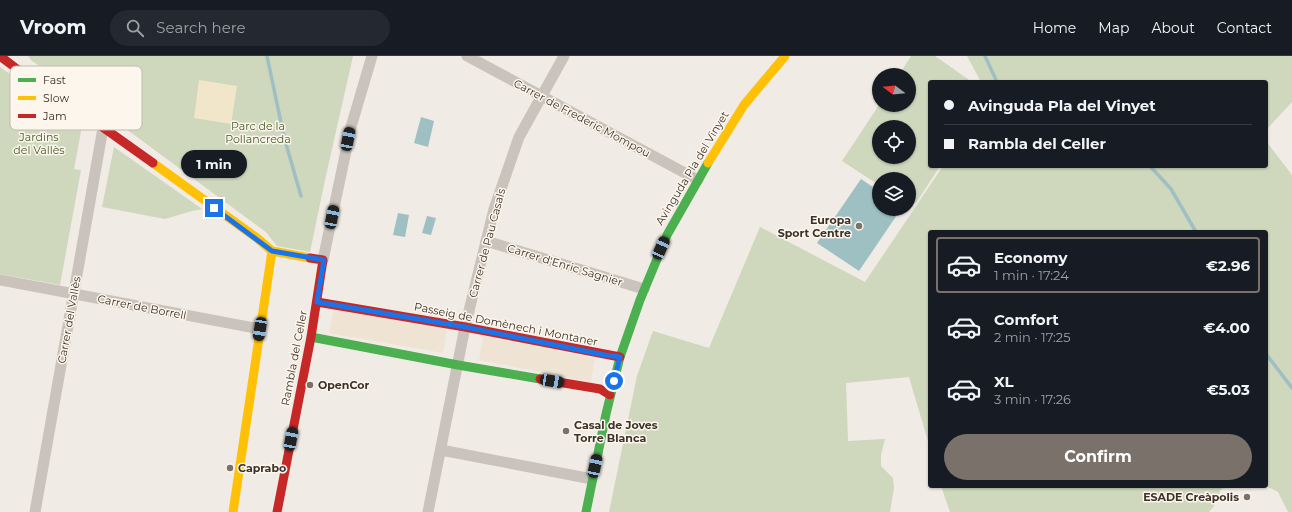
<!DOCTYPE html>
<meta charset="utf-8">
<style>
:root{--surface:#171b24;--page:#242831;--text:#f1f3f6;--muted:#9ea1a6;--line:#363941;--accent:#7a726a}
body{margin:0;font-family:Montserrat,sans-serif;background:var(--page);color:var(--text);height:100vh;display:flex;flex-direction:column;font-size:15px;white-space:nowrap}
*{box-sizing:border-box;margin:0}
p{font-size:13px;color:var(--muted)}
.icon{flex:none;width:22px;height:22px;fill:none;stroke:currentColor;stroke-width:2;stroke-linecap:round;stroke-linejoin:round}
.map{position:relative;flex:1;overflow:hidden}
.sheet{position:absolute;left:928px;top:174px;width:340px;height:258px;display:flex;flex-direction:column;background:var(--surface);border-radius:4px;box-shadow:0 1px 3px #0004}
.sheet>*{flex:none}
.guide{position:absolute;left:928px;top:24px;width:340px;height:88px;border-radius:4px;box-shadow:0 1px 3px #0004;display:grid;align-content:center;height:88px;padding:0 16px;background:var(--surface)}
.needle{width:26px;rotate:286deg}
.fabs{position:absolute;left:872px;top:12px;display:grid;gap:8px}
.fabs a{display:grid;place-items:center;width:44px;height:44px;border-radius:50%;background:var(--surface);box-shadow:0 1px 3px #0004;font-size:20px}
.end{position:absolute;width:18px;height:18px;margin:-9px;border:5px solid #1a73e8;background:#fff;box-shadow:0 0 0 2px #fff}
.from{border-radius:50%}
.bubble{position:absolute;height:28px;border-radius:14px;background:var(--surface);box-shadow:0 1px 3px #0004;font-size:13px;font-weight:700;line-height:28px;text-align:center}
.car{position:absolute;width:12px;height:24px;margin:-12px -6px;border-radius:5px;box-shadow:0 0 3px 1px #0007;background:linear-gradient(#222 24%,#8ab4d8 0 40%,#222 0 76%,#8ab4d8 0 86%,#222 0)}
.guide b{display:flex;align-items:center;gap:14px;height:38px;font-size:15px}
.guide b+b{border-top:1px solid var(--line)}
.guide i{width:10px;height:10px;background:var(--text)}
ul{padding:7px 0 0;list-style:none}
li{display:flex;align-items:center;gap:12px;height:56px;margin:0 8px 6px;padding:0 8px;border:2px solid transparent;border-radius:4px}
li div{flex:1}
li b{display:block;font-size:15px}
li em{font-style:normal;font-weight:700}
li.on{border-color:var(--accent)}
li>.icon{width:36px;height:36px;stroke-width:1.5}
.action{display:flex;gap:8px;margin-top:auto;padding:8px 16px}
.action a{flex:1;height:46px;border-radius:24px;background:var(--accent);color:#fff;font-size:16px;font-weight:700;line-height:46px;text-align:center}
header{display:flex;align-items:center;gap:24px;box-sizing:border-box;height:56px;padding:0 20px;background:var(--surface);border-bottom:1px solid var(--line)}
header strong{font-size:19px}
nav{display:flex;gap:22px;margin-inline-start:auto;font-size:14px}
.search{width:280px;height:36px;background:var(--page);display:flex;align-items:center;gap:10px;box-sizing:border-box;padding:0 14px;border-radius:22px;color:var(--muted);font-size:15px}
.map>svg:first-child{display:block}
.green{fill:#cfd7bd;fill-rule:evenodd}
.sand{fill:#f1e6c9}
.plaza{fill:#efe4d3}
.water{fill:#9ec0c3}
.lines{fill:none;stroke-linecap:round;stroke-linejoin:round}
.stream{stroke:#9ec0c3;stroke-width:3.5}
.street{stroke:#cac3bc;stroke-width:11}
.fast{stroke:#4caf50;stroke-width:9}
.slow{stroke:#ffc107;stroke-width:9}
.jam{stroke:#c62828;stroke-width:9}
.route{stroke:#1a73e8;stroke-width:5}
.poi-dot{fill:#7a726a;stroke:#fcf6ec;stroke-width:1.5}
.labels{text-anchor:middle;stroke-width:3;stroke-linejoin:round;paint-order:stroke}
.street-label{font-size:11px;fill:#3b3129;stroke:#fcf6ec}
.park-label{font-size:11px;fill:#465c2b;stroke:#fcf6ec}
.poi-label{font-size:11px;font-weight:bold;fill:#3b3129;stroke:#fcf6ec;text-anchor:start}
.key{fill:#fcf6ec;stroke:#c2bbb2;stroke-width:1}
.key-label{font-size:11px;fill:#3b3129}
</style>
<header>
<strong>Vroom</strong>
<div class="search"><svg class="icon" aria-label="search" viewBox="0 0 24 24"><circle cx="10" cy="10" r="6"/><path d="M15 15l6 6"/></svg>Search here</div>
<nav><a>Home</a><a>Map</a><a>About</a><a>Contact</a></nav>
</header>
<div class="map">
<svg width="1292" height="456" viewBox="0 0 1292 456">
<rect width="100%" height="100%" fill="#f0ebe4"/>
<!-- green -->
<g class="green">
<polygon points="28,0 353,0 325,124 310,196 277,190 266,176 133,78 96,52 94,46 32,5"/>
<path d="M911,0H935L972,26H930V110H940L916,147L909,148V123H879V129L842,105L879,49H909V19H899ZM879,71H909V101H879Z"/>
<polygon points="967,0 1292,0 1292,46 1266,74 1266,26 981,26"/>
<polygon points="0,11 82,70 74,113 81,114 60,229 0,218"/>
<polygon points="1266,85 1292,119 1292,456 1288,456 1278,436 1266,430 1266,176 930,176 930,392 909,321 846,327 848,385 885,383 881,399 881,410 893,422 894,432 890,456 609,456 637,320 653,275 709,292 760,171 865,226 943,110 1266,110"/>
<polygon points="114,91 202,153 192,155 165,163 102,151"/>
<polygon points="941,430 1237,430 1221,433 1214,450 1209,456 950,456"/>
</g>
<!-- sand -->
<polygon class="sand" points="199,24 237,30 231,68 194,62"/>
<!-- plaza -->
<g class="plaza">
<polygon points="334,252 447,273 443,297 329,277"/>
<polygon points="483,280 595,302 591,326 479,304"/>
</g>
<!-- water -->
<g class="water">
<polygon points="421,61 434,65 428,91 414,87"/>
<polygon points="861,123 879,135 879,153 901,153 859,215 817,187"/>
<polygon points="398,157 409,159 405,181 393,179"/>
<polygon points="427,160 436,162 431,179 422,177"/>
</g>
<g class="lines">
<!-- stream -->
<g class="stream">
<polyline points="267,0 284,81 301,140"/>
<polyline points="985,0 997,26"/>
<polyline points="1150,110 1171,133 1196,176"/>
<polyline points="1266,298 1292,332"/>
</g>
<!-- street -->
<g class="street">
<polyline points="467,0 698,124"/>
<polyline points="486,185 644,233"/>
<polyline points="323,204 351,71 372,0"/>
<polyline points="0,224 260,273"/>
<polyline points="441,394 592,423"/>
<polyline points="35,456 103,72"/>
<polyline points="428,456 465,271 494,153 519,81 564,0"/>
</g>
<!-- fast -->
<g class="fast">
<polyline points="311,281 458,309 540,323"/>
<polyline points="586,456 606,358 620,301 640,244 667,179 708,107"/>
</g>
<!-- slow -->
<g class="slow">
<polyline points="153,107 257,182 272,195 310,202"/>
<polyline points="708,107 744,49 785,0"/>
<polyline points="233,456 272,195"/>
</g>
<!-- jam -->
<g class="jam">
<polyline points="0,0 17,13 28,18 153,107"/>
<polyline points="317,246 465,271 620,301"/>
<polyline points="540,323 600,333 610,339"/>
<polyline points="277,456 311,281 323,204 310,202"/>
</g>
</g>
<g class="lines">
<!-- route -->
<polyline class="route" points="214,152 272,195 324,204 317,246 465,271 605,299 620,301 614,325"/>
</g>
<!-- markers -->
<g class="poi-dot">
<circle cx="859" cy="170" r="4"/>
<circle cx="310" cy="329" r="4"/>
<circle cx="566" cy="375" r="4"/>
<circle cx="230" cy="412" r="4"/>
<circle cx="1247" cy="441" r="4"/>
</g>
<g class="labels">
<!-- street labels -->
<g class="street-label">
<text transform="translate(582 62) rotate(28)" y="4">Carrer de Frederic Mompou</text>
<text transform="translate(692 112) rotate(-59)" y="4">Avinguda Pla del Vinyet</text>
<text transform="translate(487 187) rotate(-75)" y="4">Carrer de Pau Casals</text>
<text transform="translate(565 209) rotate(17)" y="4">Carrer d'Enric Sagnier</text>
<text transform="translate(142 251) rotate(11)" y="4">Carrer de Borrell</text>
<text transform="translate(69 264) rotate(-80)" y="4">Carrer del Vallès</text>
<text transform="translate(506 268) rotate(11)" y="4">Passeig de Domènech i Montaner</text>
<text transform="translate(294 302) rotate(-79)" y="4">Rambla del Celler</text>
</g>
<!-- park labels -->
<g class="park-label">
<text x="258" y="74">Parc de la<tspan x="258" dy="13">Pollancreda</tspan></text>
<text x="39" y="85">Jardins<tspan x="39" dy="13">del Vallès</tspan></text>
</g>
<!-- poi labels -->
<g class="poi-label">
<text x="851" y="168" text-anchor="end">Europa<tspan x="851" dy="13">Sport Centre</tspan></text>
<text x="318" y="333">OpenCor</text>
<text x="574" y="373">Casal de Joves<tspan x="574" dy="13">Torre Blanca</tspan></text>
<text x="238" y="416">Caprabo</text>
<text x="1239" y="445" text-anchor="end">ESADE Creàpolis</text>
</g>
</g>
<!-- legend -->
<rect x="10" y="10" width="132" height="64" rx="6" class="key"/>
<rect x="18" y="22" width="18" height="4" fill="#4caf50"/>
<rect x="18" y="40" width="18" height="4" fill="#ffc107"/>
<rect x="18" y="58" width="18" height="4" fill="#c62828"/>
<g class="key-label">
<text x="43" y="28">Fast</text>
<text x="43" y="46">Slow</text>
<text x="43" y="64">Jam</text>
</g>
</svg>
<div class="fabs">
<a><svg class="needle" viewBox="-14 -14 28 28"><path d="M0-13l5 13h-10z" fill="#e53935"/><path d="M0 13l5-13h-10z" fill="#9ea1a6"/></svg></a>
<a><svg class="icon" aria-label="locate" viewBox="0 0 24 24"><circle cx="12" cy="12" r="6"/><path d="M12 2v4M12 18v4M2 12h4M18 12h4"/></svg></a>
<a><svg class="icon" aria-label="layers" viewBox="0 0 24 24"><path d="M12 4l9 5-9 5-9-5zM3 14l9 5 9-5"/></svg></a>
</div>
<i class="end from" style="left:614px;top:325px"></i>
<i class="end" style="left:214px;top:152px"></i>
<div class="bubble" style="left:181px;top:94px;width:66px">1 min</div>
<i class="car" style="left:348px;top:83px;rotate:11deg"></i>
<i class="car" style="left:332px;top:161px;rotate:11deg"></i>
<i class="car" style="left:661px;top:192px;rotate:24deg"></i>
<i class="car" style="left:260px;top:273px;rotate:189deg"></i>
<i class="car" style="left:552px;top:325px;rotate:100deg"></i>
<i class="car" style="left:291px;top:383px;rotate:11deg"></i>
<i class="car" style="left:595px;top:410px;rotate:12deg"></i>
<div class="guide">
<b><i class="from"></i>Avinguda Pla del Vinyet</b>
<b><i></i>Rambla del Celler</b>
</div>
<section class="sheet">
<ul>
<li class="on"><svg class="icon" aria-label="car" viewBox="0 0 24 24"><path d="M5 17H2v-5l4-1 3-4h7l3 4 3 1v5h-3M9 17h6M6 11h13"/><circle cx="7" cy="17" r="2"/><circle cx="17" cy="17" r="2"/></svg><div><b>Economy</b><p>1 min · 17:24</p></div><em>€2.96</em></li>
<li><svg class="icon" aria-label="car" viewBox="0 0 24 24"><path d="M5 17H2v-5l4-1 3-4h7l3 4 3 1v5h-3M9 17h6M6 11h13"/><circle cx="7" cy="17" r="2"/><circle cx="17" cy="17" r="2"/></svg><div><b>Comfort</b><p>2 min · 17:25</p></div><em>€4.00</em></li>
<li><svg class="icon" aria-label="car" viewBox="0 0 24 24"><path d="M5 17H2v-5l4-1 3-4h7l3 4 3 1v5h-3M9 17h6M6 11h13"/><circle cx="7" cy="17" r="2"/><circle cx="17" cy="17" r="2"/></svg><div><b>XL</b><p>3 min · 17:26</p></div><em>€5.03</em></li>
</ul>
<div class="action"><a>Confirm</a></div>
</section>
</div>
